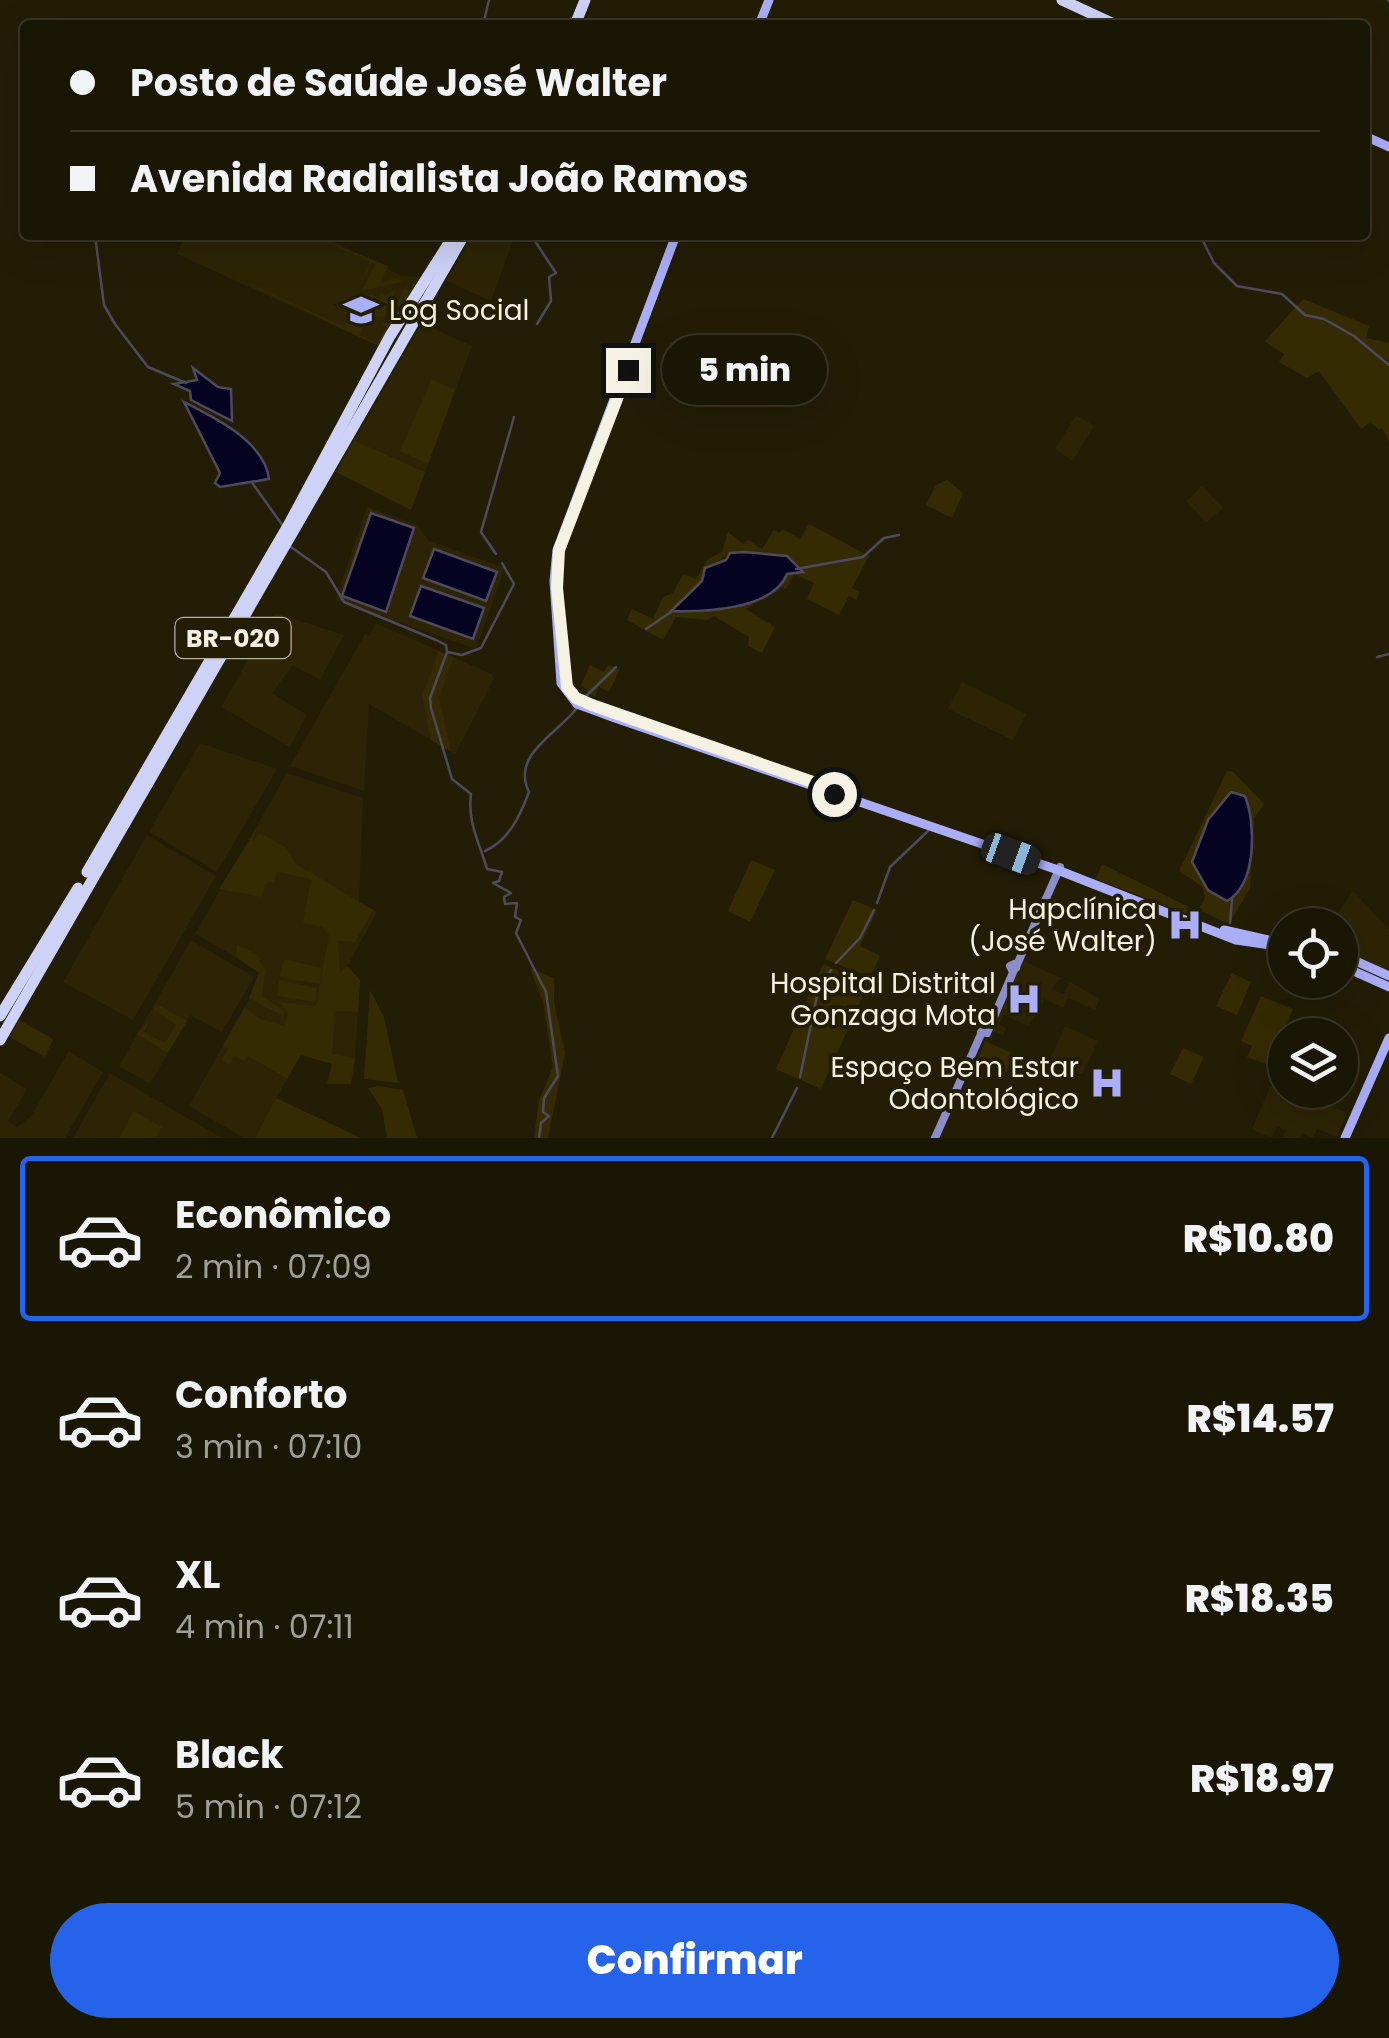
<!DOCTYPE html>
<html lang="pt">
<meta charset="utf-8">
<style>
:root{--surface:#1a1604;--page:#272313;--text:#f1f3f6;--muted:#9f9f9a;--line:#383526;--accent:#2563eb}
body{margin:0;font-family:Poppins,sans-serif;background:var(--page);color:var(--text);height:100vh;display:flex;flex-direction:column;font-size:38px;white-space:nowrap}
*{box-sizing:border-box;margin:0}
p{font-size:32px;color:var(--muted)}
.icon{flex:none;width:55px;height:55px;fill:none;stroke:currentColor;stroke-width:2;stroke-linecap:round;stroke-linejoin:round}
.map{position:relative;height:1138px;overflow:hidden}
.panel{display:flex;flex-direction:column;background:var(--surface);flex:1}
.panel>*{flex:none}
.top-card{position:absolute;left:20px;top:20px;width:1350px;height:220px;border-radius:10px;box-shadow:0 10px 40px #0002,0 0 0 2px var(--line);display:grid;align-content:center;height:220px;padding:0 50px;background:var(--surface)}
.controls{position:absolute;left:1268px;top:908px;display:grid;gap:20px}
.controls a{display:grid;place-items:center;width:90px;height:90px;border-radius:50%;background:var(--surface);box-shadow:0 10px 40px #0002,0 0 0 2px var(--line);font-size:50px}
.end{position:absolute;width:45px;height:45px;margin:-22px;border:12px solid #f5f1e3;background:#111;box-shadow:0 0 0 5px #111}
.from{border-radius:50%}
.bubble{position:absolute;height:70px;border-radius:35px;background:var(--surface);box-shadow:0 10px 40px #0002,0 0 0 2px var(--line);font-size:32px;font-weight:800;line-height:70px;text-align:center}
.car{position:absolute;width:30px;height:60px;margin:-30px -15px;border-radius:12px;box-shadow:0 0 8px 2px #0007;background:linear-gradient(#222 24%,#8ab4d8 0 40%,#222 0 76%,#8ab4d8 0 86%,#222 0)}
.top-card b{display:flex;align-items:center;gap:35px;height:95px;font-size:38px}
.top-card b+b{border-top:2px solid var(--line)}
.top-card i{width:25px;height:25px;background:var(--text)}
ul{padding:18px 0 0;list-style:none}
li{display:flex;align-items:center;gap:30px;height:165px;margin:0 20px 15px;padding:0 30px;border:5px solid transparent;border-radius:10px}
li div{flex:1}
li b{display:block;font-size:38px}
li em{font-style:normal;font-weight:800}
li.on{border-color:var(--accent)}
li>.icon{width:90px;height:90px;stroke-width:1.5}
.action{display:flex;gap:20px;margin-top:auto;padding:20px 50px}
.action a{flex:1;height:115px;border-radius:60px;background:var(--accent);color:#fff;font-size:40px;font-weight:800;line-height:115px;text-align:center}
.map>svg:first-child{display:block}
.built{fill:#2c2405}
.green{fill:#352b03;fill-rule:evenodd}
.water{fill:#060222;stroke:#4e4a5c;stroke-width:2.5}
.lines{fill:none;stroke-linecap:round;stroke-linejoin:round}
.stream{stroke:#4e4a5c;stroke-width:2.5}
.secondary{stroke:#8b8ec8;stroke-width:8}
.primary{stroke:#aaaef9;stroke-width:9}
.highway{stroke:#ced2f6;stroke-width:11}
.route{stroke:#f5f1e3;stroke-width:12}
.labels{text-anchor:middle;stroke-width:8;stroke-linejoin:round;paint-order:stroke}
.shield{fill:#231d06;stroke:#b6b1a1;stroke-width:2.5}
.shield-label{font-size:25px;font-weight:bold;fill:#f5f1e3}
.poi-label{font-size:28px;fill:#f5f1e3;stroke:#231d06;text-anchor:end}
</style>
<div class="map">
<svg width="1389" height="1138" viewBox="0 0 1389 1138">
<rect width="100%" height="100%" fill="#231d06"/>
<!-- built -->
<g class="built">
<polygon points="185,235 321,235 402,276 422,277 350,400 378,346 177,254"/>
<polygon points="473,235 515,235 491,301 446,281"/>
<polygon points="422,323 472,346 425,472 354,440"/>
<polygon points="733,356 760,368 752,389 725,379"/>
<polygon points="1076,415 1094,426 1073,461 1055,449"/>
<polygon points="1202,486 1223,508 1206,522 1186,501"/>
<polygon points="367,507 417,525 429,541 505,568 476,649 335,600"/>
<polygon points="275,613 344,635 320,680 293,665 272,693 307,715 290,747 221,707"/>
<polygon points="376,623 492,674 494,679 455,754 369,704 364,791 290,766 365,634 370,636"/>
<polygon points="962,682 1026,714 1013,740 948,709"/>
<polygon points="200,743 277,769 217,872 149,832"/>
<polygon points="287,773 363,798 359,902 377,912 304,1045 243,1010 260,979 258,970 195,934"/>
<polygon points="147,835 216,876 133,1020 63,982"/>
<polygon points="1353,891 1389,929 1389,972 1340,953 1340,925 1330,925"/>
<polygon points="191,940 254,977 222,1032 190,1015 150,1084 119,1066"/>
<polygon points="1021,960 1061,978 1052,989 1064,994 1070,982 1100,999 1095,1010 1068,998 1063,1008 1044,999 1029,1026 1004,1015 999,1024 1006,1028 1003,1035 990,1030"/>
<polygon points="336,1011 358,1012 355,1058 332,1055"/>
<polygon points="1065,1026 1098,1041 1082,1074 1050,1059"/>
<polygon points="225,1042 287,1079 255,1138 244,1138 189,1106"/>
<polygon points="69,1051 103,1072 65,1138 0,1138 0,1073 27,1089 8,1121 17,1127 31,1116"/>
<polygon points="110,1073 222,1138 73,1138"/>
<polygon points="1273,1080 1285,1085 1285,1090 1296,1090 1347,1113 1337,1137 1317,1129 1313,1138 1302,1133 1300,1138 1283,1138 1286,1130 1277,1126 1271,1138 1252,1129"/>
</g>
<!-- green -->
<g class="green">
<polygon points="312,235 388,266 380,283 400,277 401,282 362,291 375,265 372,262 358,290 370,262"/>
<polygon points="230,275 345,327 359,297 374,294 376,303 382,292 385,296 396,289 384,317 369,316 360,335 376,343 387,327 381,324 388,322 404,288 410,292 379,346"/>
<polygon points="1303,299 1369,326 1366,338 1389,343 1389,441 1382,428 1379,430 1370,422 1361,429 1319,371 1307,378 1279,362 1284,354 1265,341"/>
<polygon points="432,379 455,390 428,464 400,451"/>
<polygon points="354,440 425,472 411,510 336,472"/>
<polygon points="947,480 963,493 952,518 926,505 936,485"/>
<path d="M809,524L869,556L852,588L859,592L857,600L849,596L839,615L807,599L814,583L794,574L786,589L780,587L746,609L775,627L762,653L748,646L749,637L714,616L707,620L676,617L663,640L627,620L632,609L653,619L663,597L673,593L683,574L696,579L708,559L722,552L728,532L743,544L748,540L762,549L774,530L779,533L783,529L800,539ZM744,552L787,556L798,567L753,603L675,608L702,581L704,569L731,553Z"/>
<polygon points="439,651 454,657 439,697 451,752 431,740 422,696"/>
<polygon points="590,665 604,672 608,665 620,669 609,692 599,687 594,697 581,685"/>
<polygon points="1227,771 1232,771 1264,804 1254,818 1250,888 1229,924 1199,910 1205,898 1203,887 1179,871"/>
<polygon points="256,830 252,842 260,833 285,847 296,864 373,910 355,942 338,941 340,973 347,966 360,980 358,1012 336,1011 332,1054 355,1058 351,1084 327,1084 332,1064 301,1055 287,1079 248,1056 244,1061 234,1056 230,1064 222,1060 229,1048 223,1045 245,1007 260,1019 284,1026 288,1012 279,1002 316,1006 329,934 322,927 303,923 311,879 277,872 274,881 265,884 262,897 219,889"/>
<polygon points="751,860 775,870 750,922 728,911"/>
<polygon points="1102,864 1193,909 1190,915 1096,879"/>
<polygon points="853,900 877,910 860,946 880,956 870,977 825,959"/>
<polygon points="237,945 257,954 265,971 262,996 284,1011 283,1016 249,998 259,973 236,957"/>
<polygon points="284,959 321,968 320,984 280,977"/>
<polygon points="823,964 868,984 821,1089 776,1069"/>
<polygon points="530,968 554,978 554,1003 565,1053 548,1138 534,1138 539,1100 553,1067 543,1002"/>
<polygon points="1232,973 1251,982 1237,1015 1216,1006"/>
<polygon points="279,980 317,988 316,1002 277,996"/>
<polygon points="370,990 384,1017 398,1083 364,1079"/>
<polygon points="1261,996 1293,1009 1269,1065 1247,1057 1252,1046 1241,1041"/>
<polygon points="155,1003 187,1021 168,1053 137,1034 149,1021 144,1032 165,1043 176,1025 156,1010 154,1014"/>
<polygon points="19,1020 53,1039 45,1057 10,1037 0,1055"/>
<polygon points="985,1041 1014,1054 1006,1073 977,1060"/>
<polygon points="1183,1048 1204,1057 1191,1084 1170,1074"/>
<polygon points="378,1086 403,1090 417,1138 387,1138 382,1109 368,1088"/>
<polygon points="276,1098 361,1138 255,1138"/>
<polygon points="134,1111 162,1127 155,1138 119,1138"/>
</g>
<!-- water -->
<g class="water">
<polygon points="193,368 218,387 231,389 232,421 191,400 190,391 174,384 197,380"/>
<path d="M184,402C214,417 265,442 269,479L220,487L215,483L220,473Z"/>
<polygon points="371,513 414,528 386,612 342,596"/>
<polygon points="434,549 497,572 486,601 423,578"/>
<path d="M744,552L787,556L803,572L787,574C773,610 703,612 671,611L702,581L705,568L726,560L730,553Z"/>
<polygon points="421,586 484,608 473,639 410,616"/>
<path d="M1231,792L1245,796C1256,824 1257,884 1227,901L1208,890L1192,862L1208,820Z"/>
</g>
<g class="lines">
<!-- stream -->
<g class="stream">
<polyline points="1388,0 1389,1"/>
<polyline points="483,25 489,0"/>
<polyline points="95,235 104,305 115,324 148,367 186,383"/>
<polyline points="531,235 556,273 549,277 551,301 537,324"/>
<polyline points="1200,235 1214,263 1237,286 1282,294 1305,315 1324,319 1354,336 1389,365"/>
<polyline points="253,484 283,526"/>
<polyline points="291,547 326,572 344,602 436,640 446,645 447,652"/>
<polyline points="496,554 481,532 514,417"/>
<path d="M502,563L514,584L481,648L462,655L447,652L430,698L431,708L452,779L471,794C467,822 480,844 487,869L502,872L499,881L493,883L511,893L504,897L505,904L517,903L515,917L521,920L516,933L546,992L558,1076L544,1098L543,1112L549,1116L541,1123L539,1138"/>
<polyline points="796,569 863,557 884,538 899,535"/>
<polyline points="646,629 671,612"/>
<polyline points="1377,657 1389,654"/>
<polyline points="584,698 616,667"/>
<path d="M485,851C509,840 520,816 529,792C511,755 555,736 577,708"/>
<polyline points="877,903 890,867 928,831"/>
<polyline points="1230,923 1232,899"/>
<polyline points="836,963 860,938 874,910"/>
<polyline points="800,1077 818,991 831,970"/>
<polyline points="772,1138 797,1088"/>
</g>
<!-- secondary -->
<g class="secondary">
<polygon points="1014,964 1016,968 1012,970 1010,966"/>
<polyline points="1016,967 1060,867"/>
<polyline points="987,1033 981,1032 984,1030 987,1033 1014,970"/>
<polyline points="935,1138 981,1034"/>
</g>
<!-- primary -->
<g class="primary">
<polyline points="759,25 769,0"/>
<polyline points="1365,136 1389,147"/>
<polyline points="676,235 557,550 554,581 561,683 577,704 615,718 1055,869 1236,940 1285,947"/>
<polyline points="1224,930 1268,940"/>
<polyline points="1340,954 1389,976"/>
<polyline points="1340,965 1389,987"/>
<polyline points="1345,1138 1389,1038"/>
</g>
<!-- highway -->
<g class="highway">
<polyline points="1062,0 1116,25"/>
<polyline points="575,25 585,0"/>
<polyline points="87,872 289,524 390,336 454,235"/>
<polyline points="0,1016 78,888"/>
<polyline points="0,1040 464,235"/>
</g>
</g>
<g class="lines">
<!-- route -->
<polyline class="route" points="628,370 559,550 557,588 567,687 576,698 592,705 853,796 852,800 834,794"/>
</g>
<!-- icons -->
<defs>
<g id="university-bare" transform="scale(2.7)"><path d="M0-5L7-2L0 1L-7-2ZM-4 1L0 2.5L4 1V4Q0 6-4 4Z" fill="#abaffb" stroke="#231d06" stroke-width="2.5" paint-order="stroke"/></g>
<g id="hospital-bare" transform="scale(2.7)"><path d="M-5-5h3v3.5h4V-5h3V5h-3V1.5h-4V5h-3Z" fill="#abaffb" stroke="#231d06" stroke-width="2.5" paint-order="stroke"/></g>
</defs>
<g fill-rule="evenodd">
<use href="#university-bare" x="361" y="310"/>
<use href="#hospital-bare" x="1185" y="925"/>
<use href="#hospital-bare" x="1024" y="999"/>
<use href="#hospital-bare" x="1107" y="1083"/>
</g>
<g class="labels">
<!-- shield labels -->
<rect class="shield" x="175.5" y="618" width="115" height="40" rx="8"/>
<g class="shield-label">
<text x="233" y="647">BR-020</text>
</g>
<!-- poi labels -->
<g class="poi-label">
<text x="389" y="320" text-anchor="start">Log Social</text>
<text x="1157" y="919">Hapclínica<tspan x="1157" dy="32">(José Walter)</tspan></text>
<text x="996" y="993">Hospital Distrital<tspan x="996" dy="32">Gonzaga Mota</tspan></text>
<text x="1079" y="1077">Espaço Bem Estar<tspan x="1079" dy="32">Odontológico</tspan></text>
</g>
</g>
</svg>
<div class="controls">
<a><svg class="icon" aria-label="locate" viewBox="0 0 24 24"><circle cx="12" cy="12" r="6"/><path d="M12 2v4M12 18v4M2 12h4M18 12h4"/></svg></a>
<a><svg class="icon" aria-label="layers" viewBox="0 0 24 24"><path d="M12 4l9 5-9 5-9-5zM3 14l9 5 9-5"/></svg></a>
</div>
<i class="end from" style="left:834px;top:794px"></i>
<i class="end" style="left:628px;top:370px"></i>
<div class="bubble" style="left:662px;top:335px;width:165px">5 min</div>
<i class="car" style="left:1011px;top:854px;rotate:110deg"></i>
<div class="top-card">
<b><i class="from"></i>Posto de Saúde José Walter</b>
<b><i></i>Avenida Radialista João Ramos</b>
</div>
</div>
<section class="panel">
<ul>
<li class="on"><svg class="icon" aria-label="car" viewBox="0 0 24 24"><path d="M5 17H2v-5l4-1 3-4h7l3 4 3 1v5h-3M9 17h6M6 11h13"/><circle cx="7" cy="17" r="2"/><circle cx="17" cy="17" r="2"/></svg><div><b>Econômico</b><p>2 min · 07:09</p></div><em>R$10.80</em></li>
<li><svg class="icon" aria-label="car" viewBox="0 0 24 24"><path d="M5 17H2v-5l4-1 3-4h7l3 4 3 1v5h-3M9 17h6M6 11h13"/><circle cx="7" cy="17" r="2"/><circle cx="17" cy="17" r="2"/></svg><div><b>Conforto</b><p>3 min · 07:10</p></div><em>R$14.57</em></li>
<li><svg class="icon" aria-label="car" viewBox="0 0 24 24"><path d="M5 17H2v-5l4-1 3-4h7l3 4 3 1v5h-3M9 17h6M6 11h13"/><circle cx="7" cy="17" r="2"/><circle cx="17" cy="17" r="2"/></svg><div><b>XL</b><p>4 min · 07:11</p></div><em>R$18.35</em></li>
<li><svg class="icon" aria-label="car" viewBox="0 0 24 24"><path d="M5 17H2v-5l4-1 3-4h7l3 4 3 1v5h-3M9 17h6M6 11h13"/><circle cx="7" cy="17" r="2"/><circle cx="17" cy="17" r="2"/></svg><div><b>Black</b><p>5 min · 07:12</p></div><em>R$18.97</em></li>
</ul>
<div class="action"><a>Confirmar</a></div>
</section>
